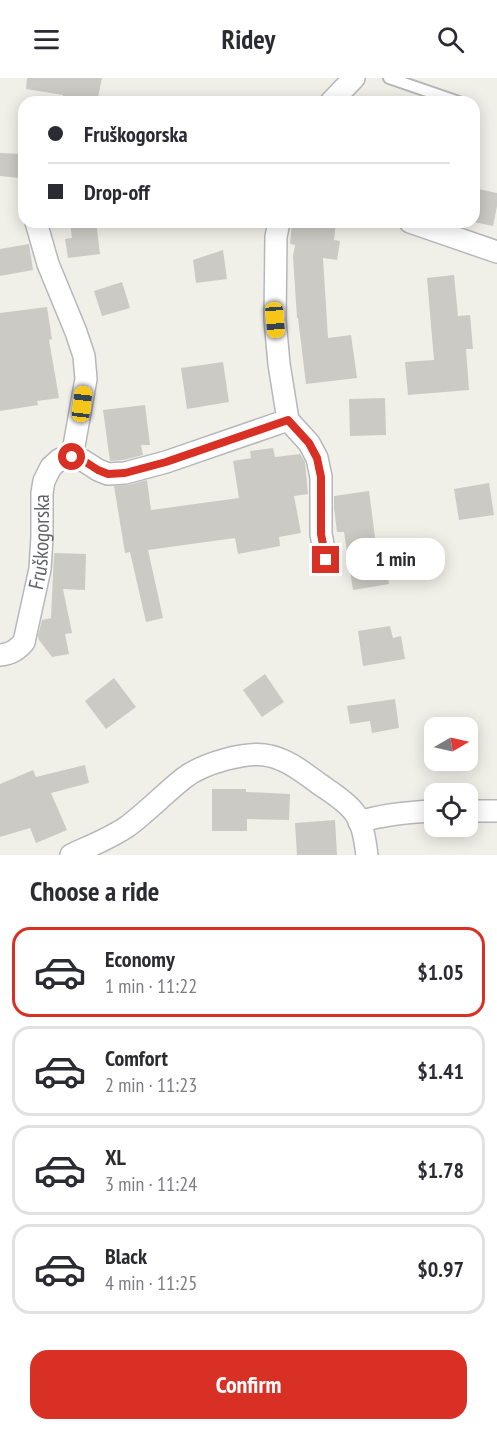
<!DOCTYPE html>
<meta charset="utf-8">
<style>
:root{--surface:#fff;--page:#f2f2f3;--text:#2b2b33;--muted:#7c7c81;--line:#e1e1e2;--accent:#d93025}
body{margin:0;font-family:"PT Sans Narrow",sans-serif;background:var(--page);color:var(--text);height:100vh;display:flex;flex-direction:column;font-size:22px;white-space:nowrap}
*{box-sizing:border-box;margin:0}
p{font-size:20px;color:var(--muted)}
.icon{flex:none;width:33px;height:33px;fill:none;stroke:currentColor;stroke-width:2;stroke-linecap:round;stroke-linejoin:round}
.map{position:relative;height:777px;overflow:hidden}
.side{display:flex;flex-direction:column;background:var(--surface);flex:1}
.side>*{flex:none}
.guide{position:absolute;left:18px;top:18px;width:462px;height:132px;border-radius:18px;box-shadow:0 3px 15px #0003;display:grid;align-content:center;height:132px;padding:0 30px;background:var(--surface)}
.needle{width:39px;rotate:81deg}
.tools{position:absolute;left:424px;top:639px;display:grid;gap:12px}
.tools a{display:grid;place-items:center;width:54px;height:54px;border-radius:12px;background:var(--surface);box-shadow:0 3px 15px #0003;font-size:30px}
.end{position:absolute;width:27px;height:27px;margin:-14px;border:8px solid #d93025;background:#fff;box-shadow:0 0 0 3px #fff}
.from{border-radius:50%}
.bubble{position:absolute;height:42px;border-radius:18px;background:var(--surface);box-shadow:0 3px 15px #0003;font-size:20px;font-weight:600;line-height:42px;text-align:center}
.car{position:absolute;width:18px;height:36px;margin:-18px -9px;border-radius:8px;box-shadow:0 0 4px 2px #0007;background:linear-gradient(#f5c518 24%,#345 0 40%,#f5c518 0 76%,#345 0 86%,#f5c518 0)}
.guide b{display:flex;align-items:center;gap:21px;height:57px;font-size:22px}
.guide b+b{border-top:2px solid var(--line)}
.guide i{width:15px;height:15px;background:var(--text)}
ul{padding:0;list-style:none}
li{display:flex;align-items:center;gap:18px;height:90px;margin:0 12px 9px;padding:0 18px;border:3px solid var(--line);border-radius:18px}
li div{flex:1}
li b{display:block;font-size:22px}
li em{font-style:normal;font-weight:600}
li.selected{border-color:var(--accent)}
li>.icon{width:54px;height:54px;stroke-width:1.5}
h2{padding:0 30px;font-size:27px;line-height:72px}
.button{display:flex;gap:12px;margin-top:auto;padding:12px 30px}
.button a{flex:1;height:69px;border-radius:18px;background:var(--accent);color:#fff;font-size:24px;font-weight:600;line-height:69px;text-align:center}
header{display:flex;justify-content:space-between;align-items:center;height:78px;padding:0 30px;background:var(--surface);font-size:27px;font-weight:600}
.map>svg:first-child{display:block}
.building{fill:#cbcac4}
.lines{fill:none;stroke-linecap:round;stroke-linejoin:round}
.service-casing{stroke:#b5b7bb;stroke-width:14}
.minor-casing{stroke:#b5b7bb;stroke-width:24}
.service{stroke:#fff;stroke-width:10}
.minor{stroke:#fff;stroke-width:21}
.route{stroke:#d93025;stroke-width:8}
.labels{text-anchor:middle;stroke-width:5;stroke-linejoin:round;paint-order:stroke}
.street-label{font-size:21px;fill:#606266;stroke:#fff}
</style>
<header><svg class="icon" aria-label="menu" viewBox="0 0 24 24"><path d="M4 6h16M4 12h16M4 18h16"/></svg>Ridey<svg class="icon" aria-label="search" viewBox="0 0 24 24"><circle cx="10" cy="10" r="6"/><path d="M15 15l6 6"/></svg></header>
<div class="map">
<svg width="497" height="777" viewBox="0 0 497 777">
<rect width="100%" height="100%" fill="#f0efe8"/>
<!-- building -->
<g class="building">
<polygon points="27,0 102,0 97,24 63,18 63,17 26,11"/>
<polygon points="0,75 22,76 20,100 0,98"/>
<polygon points="474,110 497,115 497,128 493,148 474,144"/>
<polygon points="70,144 96,144 100,176 68,180 65,161 72,160"/>
<polygon points="292,144 336,144 334,162 340,163 337,182 323,180 328,260 351,257 357,300 306,306 298,240 297,240 293,178 295,167 290,166"/>
<polygon points="29,166 33,192 0,198 0,171"/>
<polygon points="223,172 227,201 196,205 193,182"/>
<polygon points="454,197 458,238 470,237 473,271 466,271 469,312 408,317 405,284 434,282 427,200"/>
<polygon points="122,204 130,230 102,238 94,213"/>
<polygon points="47,229 52,261 49,262 59,320 37,323 38,327 0,333 0,235"/>
<polygon points="223,284 229,324 187,331 181,290"/>
<polygon points="385,320 386,357 350,358 349,321"/>
<polygon points="145,327 150,367 141,367 143,377 123,382 110,383 103,332"/>
<polygon points="273,370 275,379 300,376 305,384 308,416 294,418 301,455 279,459 280,468 238,476 235,460 148,472 163,540 146,544 130,474 125,475 114,408 128,407 147,402 151,432 239,420 233,383 251,380 250,373"/>
<polygon points="489,405 494,437 459,442 454,411"/>
<polygon points="369,413 376,467 378,467 378,470 384,469 389,506 353,512 344,454 337,454 334,430 334,418"/>
<polygon points="54,475 86,476 85,512 63,511 72,555 65,556 69,576 52,579 39,562 38,558 42,542 51,540"/>
<polygon points="390,548 393,560 401,558 405,581 363,588 358,553"/>
<polygon points="265,596 284,624 262,639 243,612"/>
<polygon points="114,600 136,629 106,651 85,623"/>
<polygon points="395,621 399,650 372,655 370,643 350,646 347,628"/>
<polygon points="85,687 89,705 51,715 67,752 36,765 30,750 0,759 0,706 33,692 36,699"/>
<polygon points="212,711 246,711 246,714 290,716 289,742 247,741 247,753 212,753"/>
<polygon points="335,742 337,777 297,777 295,745"/>
</g>
<g class="lines">
<!-- service casing -->
<g class="service-casing">
<polyline id="service" points="389,0 459,24"/>
</g>
<!-- minor casing -->
<g class="minor-casing">
<g id="minor">
<polyline points="331,24 354,0"/>
<polyline points="36,144 48,186 76,254 84,278 86,301 72,379"/>
<polyline points="410,144 497,174"/>
<polyline points="288,342 309,365 317,380 321,399 321,456 326,482"/>
<path id="s1" d="M0,577C11,576 17,572 24,564L40,491L42,459V415L44,403L51,389L60,381L72,379L84,383L98,392L108,396L125,395L166,384L288,342L279,286L275,242L276,159L279,144"/>
<polyline points="468,733 497,733"/>
<path d="M359,744C384,736 409,734 435,733"/>
<path d="M71,777C90,768 111,760 128,748C148,733 165,715 184,700C202,686 247,672 270,678C288,682 303,694 318,705C329,713 345,722 354,734C363,745 365,763 367,777"/>
</g>
</g>
<!-- service -->
<use href="#service" class="service"/>
<!-- minor -->
<use href="#minor" class="minor"/>
</g>
<g class="lines">
<!-- route -->
<polyline class="route" points="72,379 84,383 98,392 108,396 125,395 166,384 288,342 309,365 317,380 321,399 321,456 326,482"/>
</g>
<g class="labels">
<!-- street labels -->
<g class="street-label">
<text dy="7" stroke="none"><textPath href="#s1" startOffset="130">Fruškogorska</textPath></text>
</g>
</g>
</svg>
<div class="tools">
<a><svg class="needle" viewBox="-14 -14 28 28"><path d="M0-13l5 13h-10z" fill="#e53935"/><path d="M0 13l5-13h-10z" fill="#7c7c81"/></svg></a>
<a><svg class="icon" aria-label="locate" viewBox="0 0 24 24"><circle cx="12" cy="12" r="6"/><path d="M12 2v4M12 18v4M2 12h4M18 12h4"/></svg></a>
</div>
<i class="end from" style="left:72px;top:379px"></i>
<i class="end" style="left:326px;top:482px"></i>
<div class="bubble" style="left:346px;top:460px;width:99px">1 min</div>
<i class="car" style="left:275px;top:242px;rotate:175deg"></i>
<i class="car" style="left:82px;top:326px;rotate:7deg"></i>
<div class="guide">
<b><i class="from"></i>Fruškogorska</b>
<b><i></i>Drop-off</b>
</div>
</div>
<section class="side">
<h2>Choose a ride</h2>
<ul>
<li class="selected"><svg class="icon" aria-label="car" viewBox="0 0 24 24"><path d="M5 17H2v-5l4-1 3-4h7l3 4 3 1v5h-3M9 17h6M6 11h13"/><circle cx="7" cy="17" r="2"/><circle cx="17" cy="17" r="2"/></svg><div><b>Economy</b><p>1 min · 11:22</p></div><em>$1.05</em></li>
<li><svg class="icon" aria-label="car" viewBox="0 0 24 24"><path d="M5 17H2v-5l4-1 3-4h7l3 4 3 1v5h-3M9 17h6M6 11h13"/><circle cx="7" cy="17" r="2"/><circle cx="17" cy="17" r="2"/></svg><div><b>Comfort</b><p>2 min · 11:23</p></div><em>$1.41</em></li>
<li><svg class="icon" aria-label="car" viewBox="0 0 24 24"><path d="M5 17H2v-5l4-1 3-4h7l3 4 3 1v5h-3M9 17h6M6 11h13"/><circle cx="7" cy="17" r="2"/><circle cx="17" cy="17" r="2"/></svg><div><b>XL</b><p>3 min · 11:24</p></div><em>$1.78</em></li>
<li><svg class="icon" aria-label="car" viewBox="0 0 24 24"><path d="M5 17H2v-5l4-1 3-4h7l3 4 3 1v5h-3M9 17h6M6 11h13"/><circle cx="7" cy="17" r="2"/><circle cx="17" cy="17" r="2"/></svg><div><b>Black</b><p>4 min · 11:25</p></div><em>$0.97</em></li>
</ul>
<div class="button"><a>Confirm</a></div>
</section>
